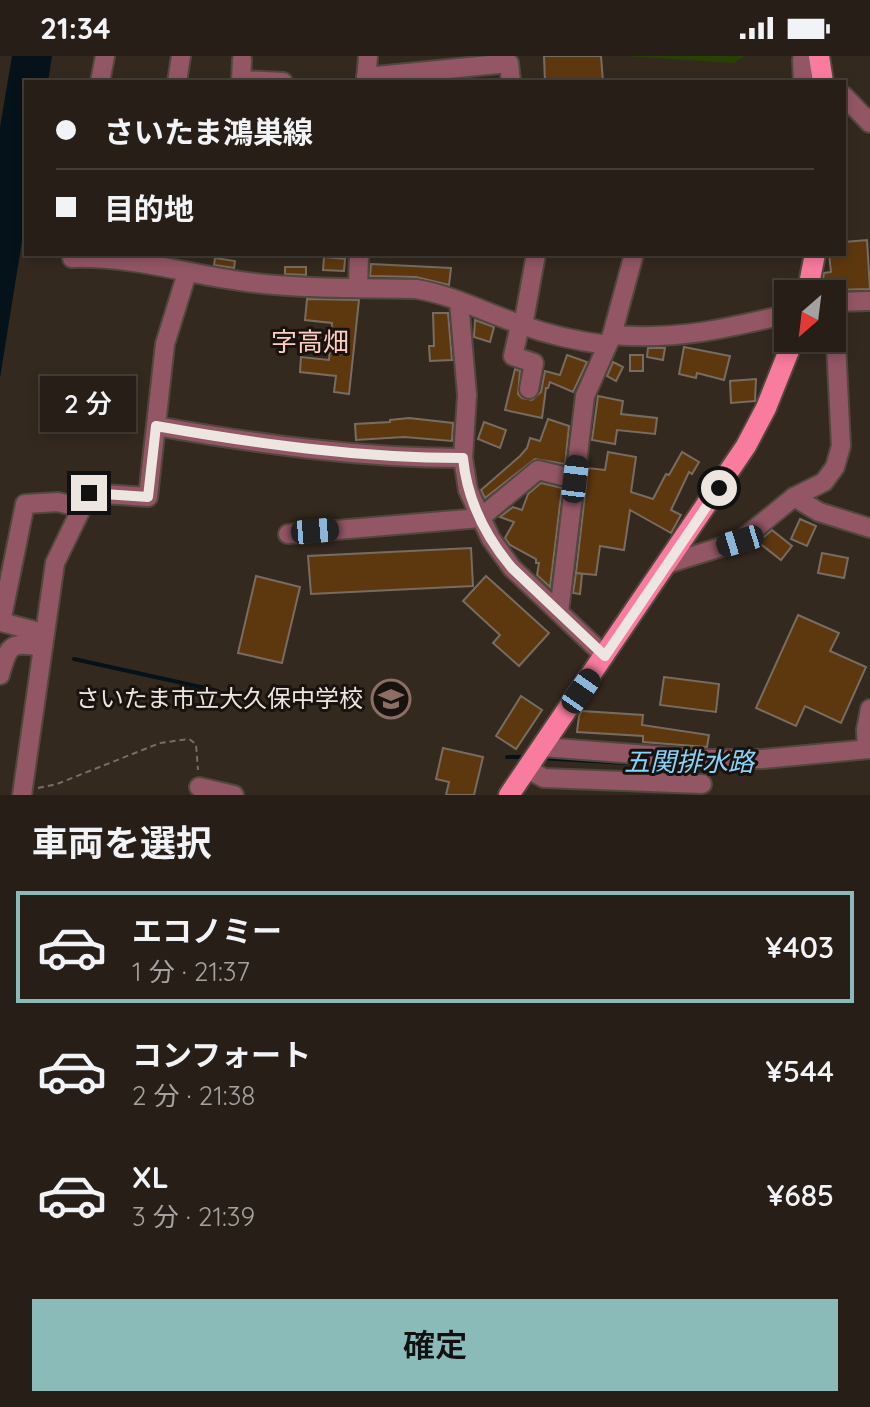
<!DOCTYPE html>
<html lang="ja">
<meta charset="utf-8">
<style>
:root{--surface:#271f17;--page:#332c24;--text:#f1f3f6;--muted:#a4a2a1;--line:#433d36;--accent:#8bbbb9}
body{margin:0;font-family:Quicksand,"Noto Sans JP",sans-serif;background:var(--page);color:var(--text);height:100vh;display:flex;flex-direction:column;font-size:30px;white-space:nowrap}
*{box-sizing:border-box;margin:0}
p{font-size:26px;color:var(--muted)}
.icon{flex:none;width:44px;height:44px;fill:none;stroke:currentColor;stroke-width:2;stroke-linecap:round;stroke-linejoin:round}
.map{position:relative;height:739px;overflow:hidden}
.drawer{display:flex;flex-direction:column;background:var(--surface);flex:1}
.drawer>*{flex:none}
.banner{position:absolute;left:24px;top:24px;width:822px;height:176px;border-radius:0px;box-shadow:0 4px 12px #0003,0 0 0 2px var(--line);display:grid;align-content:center;height:176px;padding:0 32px;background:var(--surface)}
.needle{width:52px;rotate:208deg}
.buttons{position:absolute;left:774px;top:224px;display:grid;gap:16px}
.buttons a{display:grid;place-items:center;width:72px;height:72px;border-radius:0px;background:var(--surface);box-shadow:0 4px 12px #0003,0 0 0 2px var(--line);font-size:40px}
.end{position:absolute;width:36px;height:36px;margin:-18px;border:10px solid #ede6e0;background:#111;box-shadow:0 0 0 4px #111}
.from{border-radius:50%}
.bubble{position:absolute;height:56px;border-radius:0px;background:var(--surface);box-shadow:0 4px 12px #0003,0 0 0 2px var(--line);font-size:26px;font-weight:600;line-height:56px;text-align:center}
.car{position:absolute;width:24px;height:48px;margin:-24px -12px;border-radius:10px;box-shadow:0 0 6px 2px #0007;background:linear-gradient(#222 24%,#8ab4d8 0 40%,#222 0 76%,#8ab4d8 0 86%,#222 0)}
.banner b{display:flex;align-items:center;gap:28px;height:76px;font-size:30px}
.banner b+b{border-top:2px solid var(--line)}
.banner i{width:20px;height:20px;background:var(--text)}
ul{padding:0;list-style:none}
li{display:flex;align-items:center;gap:24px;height:112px;margin:0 16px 12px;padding:0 16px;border:4px solid transparent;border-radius:0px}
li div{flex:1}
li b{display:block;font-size:30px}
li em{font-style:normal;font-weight:600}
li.active{border-color:var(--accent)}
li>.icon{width:72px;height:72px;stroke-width:1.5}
h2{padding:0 32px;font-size:36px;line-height:96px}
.action{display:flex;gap:16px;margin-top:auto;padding:16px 32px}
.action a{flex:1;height:92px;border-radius:0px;background:var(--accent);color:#111;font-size:32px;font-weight:600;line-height:92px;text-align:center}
.status{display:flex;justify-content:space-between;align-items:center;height:56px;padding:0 40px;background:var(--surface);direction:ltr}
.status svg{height:22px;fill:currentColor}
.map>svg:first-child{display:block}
.green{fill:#294107}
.water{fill:#051219}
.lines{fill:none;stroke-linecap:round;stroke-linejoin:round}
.stream{stroke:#051219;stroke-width:4}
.building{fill:#5d380f;stroke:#786c61;stroke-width:2}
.minor-casing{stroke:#52473e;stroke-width:22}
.major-casing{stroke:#52473e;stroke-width:24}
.path{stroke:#776d65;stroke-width:2;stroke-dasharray:6 4;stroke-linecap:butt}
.minor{stroke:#935665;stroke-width:18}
.major{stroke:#f97b9e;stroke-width:20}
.route{stroke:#ede6e0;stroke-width:10}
.labels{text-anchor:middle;stroke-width:6;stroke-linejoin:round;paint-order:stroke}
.poi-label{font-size:24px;fill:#ede6e0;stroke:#18130e;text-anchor:end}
.neighbourhood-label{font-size:26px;fill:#ffccc0;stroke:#18130e}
.water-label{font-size:26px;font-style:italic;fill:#89d4fb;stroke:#18130e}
</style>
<div class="status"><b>21:34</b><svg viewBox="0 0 49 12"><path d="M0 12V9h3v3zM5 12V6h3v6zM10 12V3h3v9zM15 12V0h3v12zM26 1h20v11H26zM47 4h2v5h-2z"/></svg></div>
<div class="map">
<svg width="870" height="739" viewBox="0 0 870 739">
<rect width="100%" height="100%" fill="#34291f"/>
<!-- green -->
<polygon class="green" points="623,0 745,0 734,7"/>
<!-- water -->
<polygon class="water" points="12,0 52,0 48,26 26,26 26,160 0,322 0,71"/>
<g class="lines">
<!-- stream -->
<g class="stream">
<polyline points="74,603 214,634"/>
<polyline points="507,701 525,701"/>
<polyline points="541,702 644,708"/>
</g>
</g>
<!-- building -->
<g class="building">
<polygon points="544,0 601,0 603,26 545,26"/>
<polygon points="867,184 870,233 832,234 823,238 821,236 824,217 831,216 829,198 844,198 844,186"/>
<polygon points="324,201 345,203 344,215 323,214"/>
<polygon points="215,202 235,205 234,212 214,209"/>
<polygon points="371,208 451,212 449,229 416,221 370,220"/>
<polygon points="285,211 306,211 306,219 285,218"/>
<polygon points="307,243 359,244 349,338 334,336 336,320 300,316 301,301 329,304 332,267 305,264"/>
<polygon points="433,257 448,257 452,304 430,305 429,290 434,290"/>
<polygon points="475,264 494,271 490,286 474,281"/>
<polygon points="684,291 730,300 724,324 697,317 696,322 679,318"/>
<polygon points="648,292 665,292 663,304 647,301"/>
<polygon points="567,299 587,306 573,336 550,326 548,332 546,332 542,362 505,354 515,313 520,315 518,338 522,342 532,344 541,336 545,315 560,319"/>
<rect x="630" y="299" width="13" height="16"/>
<polygon points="613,306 623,311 616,325 607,320"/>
<polygon points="756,323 755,345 731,347 730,325"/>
<polygon points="598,340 623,345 621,358 657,362 655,378 617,374 615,388 592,384"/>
<polygon points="409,362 453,367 452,385 404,381 356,384 355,368 390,366 390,364"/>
<polygon points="548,363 569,370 565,408 535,403 485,442 481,434 520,400 527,392 530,382 540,385"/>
<polygon points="484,366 506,374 500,392 478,383"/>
<polygon points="608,396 636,401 631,436 653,443 666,418 669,419 682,396 699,406 692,418 689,416 671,454 681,459 671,477 630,454 624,494 600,490 596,519 576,517 588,412 605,414"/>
<polygon points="541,427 562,432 550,531 537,519 539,507 536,507 536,503 510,489 505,482 514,466 500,461 513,451 522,454 528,438"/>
<polygon points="800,463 816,470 807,490 791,483"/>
<polygon points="772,474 792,490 781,504 758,486"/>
<polygon points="471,492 473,530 311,538 308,500"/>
<polygon points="822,497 848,502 844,522 818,517"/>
<polygon points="576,517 582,518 580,538 573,537"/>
<polygon points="256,520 300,531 282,607 238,597"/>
<polygon points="486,520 549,577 519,610 493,587 500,579 463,545"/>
<polygon points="798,559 839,577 830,595 866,611 841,667 805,650 796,670 756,652"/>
<polygon points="664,621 719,628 716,656 660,649"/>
<polygon points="521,640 542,654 516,693 496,680"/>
<polygon points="582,655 643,659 642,669 709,679 707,691 643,686 643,680 577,676 579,660"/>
<polygon points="443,692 483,701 474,739 446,739 449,726 436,723"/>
</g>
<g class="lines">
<!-- minor casing -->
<g class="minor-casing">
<g id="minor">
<polyline points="366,21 509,7 511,26"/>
<polyline points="241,24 283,26"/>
<polyline points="100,26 105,0"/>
<polyline points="177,26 181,0"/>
<polyline points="241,26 242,4"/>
<polyline points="366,26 368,0"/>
<polyline points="803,26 802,4 819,0"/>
<polyline points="844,40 870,67"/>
<path d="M73,198L72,202C137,200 192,220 255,227C308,233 362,232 416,233C453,239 486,257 522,269C549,279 577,285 607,289"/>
<polyline points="358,232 359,198"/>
<polyline points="459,245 467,339 463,402 468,434 491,483 512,512 605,600"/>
<polyline points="832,246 870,245"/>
<polyline points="520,269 513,300 534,307 529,333"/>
<polyline points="523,270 536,198"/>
<path d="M612,279C679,284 725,273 788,258"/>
<path d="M156,370C258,388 359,402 463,402"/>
<polyline points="794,441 819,456 870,472"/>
<polyline points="288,478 480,462 538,414 575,423"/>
<polyline points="667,508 740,485 794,441 824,426 835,411 841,390 834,246"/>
<polyline points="559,556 585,340 612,279 634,198"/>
<polyline points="43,577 1,566 25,448 58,446 82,452"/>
<path d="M0,619C8,590 10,585 41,591"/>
<polyline points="542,691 702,703 762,703 870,693"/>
<polyline points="867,693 866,674 870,653"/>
<polyline points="527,713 544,722 702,728"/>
<polyline points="199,731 234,739"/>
<polyline points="22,739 55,507 89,437 148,441 165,288 187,217"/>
</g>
</g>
<!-- major casing -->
<g class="major-casing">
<g id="major">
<polyline points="819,0 823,26"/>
<polyline points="807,238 815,198"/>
<polyline points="509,739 746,390 766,352 794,282"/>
</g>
</g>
<!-- path -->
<polyline class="path" points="38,732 57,728 160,687 189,683 196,688 198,714"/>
<!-- minor -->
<use href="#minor" class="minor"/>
<!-- major -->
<use href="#major" class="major"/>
</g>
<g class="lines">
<!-- route -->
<path class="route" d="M89,437L148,441L156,370C258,388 359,402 463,402C467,443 485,480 512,512L605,600L719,432"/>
</g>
<!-- icons -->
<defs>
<g id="school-ring" transform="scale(2)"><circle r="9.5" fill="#18130e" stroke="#8d6e63" stroke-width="1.5"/><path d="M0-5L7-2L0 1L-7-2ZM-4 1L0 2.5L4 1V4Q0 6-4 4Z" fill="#8d6e63"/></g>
</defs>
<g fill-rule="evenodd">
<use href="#school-ring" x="391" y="643"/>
</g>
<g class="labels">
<!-- poi labels -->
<g class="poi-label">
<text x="363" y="651">さいたま市立大久保中学校</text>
</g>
<!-- neighbourhood labels -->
<g class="neighbourhood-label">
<text x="310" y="295">字高畑</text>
</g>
<!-- water labels -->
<g class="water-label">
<text x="689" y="715">五関排水路</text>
</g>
</g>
</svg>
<div class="buttons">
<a><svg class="needle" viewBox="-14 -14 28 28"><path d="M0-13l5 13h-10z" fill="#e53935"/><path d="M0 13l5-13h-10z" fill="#a4a2a1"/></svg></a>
</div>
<i class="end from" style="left:719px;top:432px"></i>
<i class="end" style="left:89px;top:437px"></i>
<div class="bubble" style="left:40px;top:320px;width:96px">2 分</div>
<i class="car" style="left:575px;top:423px;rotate:7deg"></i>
<i class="car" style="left:315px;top:475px;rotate:85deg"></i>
<i class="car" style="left:740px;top:485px;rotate:253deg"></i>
<i class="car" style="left:581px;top:635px;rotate:35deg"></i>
<div class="banner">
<b><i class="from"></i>さいたま鴻巣線</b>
<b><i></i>目的地</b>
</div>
</div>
<section class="drawer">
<h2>車両を選択</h2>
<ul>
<li class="active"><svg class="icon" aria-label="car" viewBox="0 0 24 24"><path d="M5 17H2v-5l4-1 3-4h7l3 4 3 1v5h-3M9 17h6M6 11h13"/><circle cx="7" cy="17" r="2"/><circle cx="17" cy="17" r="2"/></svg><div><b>エコノミー</b><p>1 分 · 21:37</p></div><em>¥403</em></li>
<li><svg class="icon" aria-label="car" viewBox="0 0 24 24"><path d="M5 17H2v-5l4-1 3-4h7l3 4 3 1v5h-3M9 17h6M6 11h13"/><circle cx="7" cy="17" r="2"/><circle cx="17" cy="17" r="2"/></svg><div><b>コンフォート</b><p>2 分 · 21:38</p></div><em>¥544</em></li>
<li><svg class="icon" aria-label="car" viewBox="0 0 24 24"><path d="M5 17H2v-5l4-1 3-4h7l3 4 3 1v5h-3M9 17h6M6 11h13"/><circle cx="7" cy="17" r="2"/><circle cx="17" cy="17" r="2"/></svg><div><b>XL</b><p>3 分 · 21:39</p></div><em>¥685</em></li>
</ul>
<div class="action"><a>確定</a></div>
</section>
